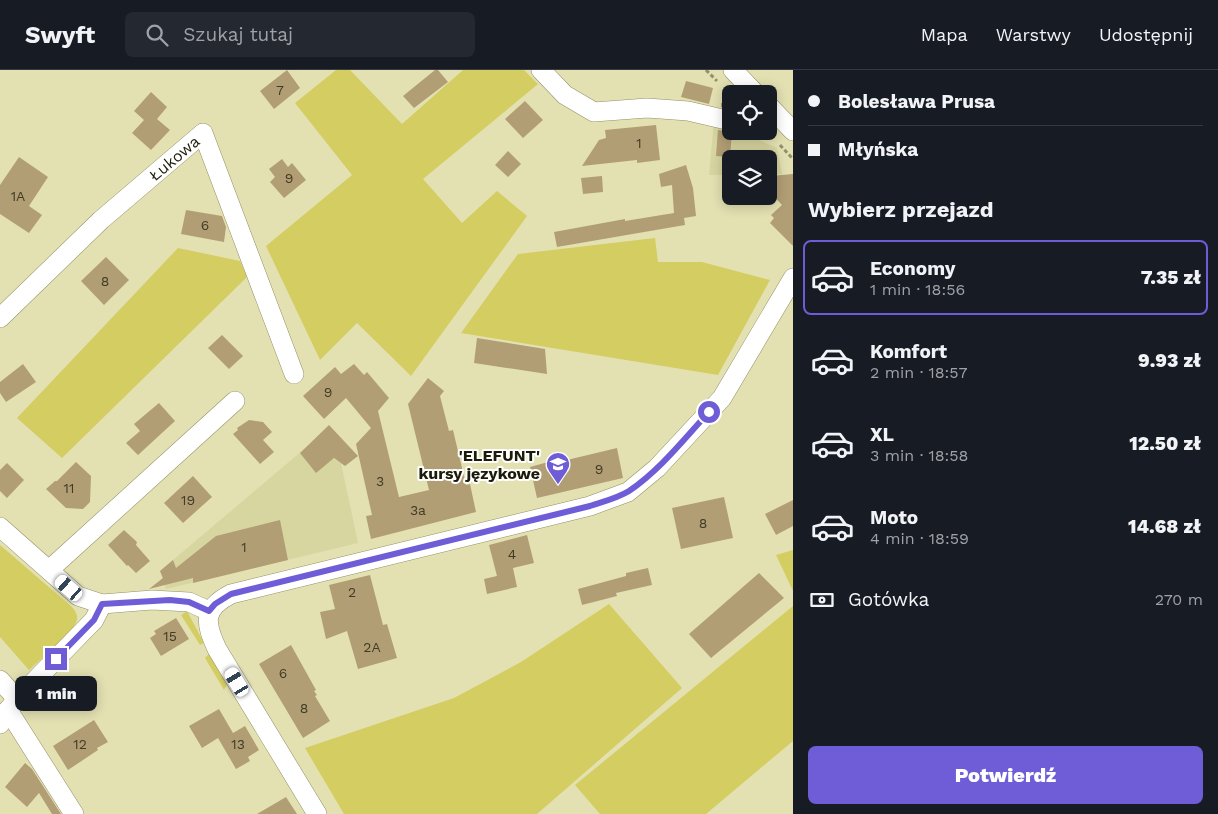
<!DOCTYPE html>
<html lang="pl">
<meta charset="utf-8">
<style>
:root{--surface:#171b24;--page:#242831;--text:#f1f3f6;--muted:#9ea1a6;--line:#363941;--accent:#6f5dd7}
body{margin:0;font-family:"Work Sans",sans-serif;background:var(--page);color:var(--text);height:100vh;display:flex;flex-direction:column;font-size:19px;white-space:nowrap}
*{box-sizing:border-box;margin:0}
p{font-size:16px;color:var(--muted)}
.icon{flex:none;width:28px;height:28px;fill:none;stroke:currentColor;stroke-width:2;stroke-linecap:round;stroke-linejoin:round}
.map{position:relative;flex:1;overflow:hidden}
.sheet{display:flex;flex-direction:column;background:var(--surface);width:425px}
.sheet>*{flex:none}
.hud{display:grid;align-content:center;height:110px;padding:0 15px;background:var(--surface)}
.controls{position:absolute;left:722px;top:15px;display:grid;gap:10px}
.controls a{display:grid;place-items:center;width:55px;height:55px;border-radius:8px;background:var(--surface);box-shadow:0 2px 12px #0003;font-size:25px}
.end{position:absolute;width:22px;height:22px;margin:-11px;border:6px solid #6f5dd7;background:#fff;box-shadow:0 0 0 2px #fff}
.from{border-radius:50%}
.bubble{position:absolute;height:35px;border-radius:8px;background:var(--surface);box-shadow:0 2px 12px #0003;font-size:16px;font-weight:800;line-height:35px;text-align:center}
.car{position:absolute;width:15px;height:30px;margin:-15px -8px;border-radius:6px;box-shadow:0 0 4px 1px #0007;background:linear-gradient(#fff 24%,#345 0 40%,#fff 0 76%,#345 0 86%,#fff 0)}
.hud b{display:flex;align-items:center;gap:18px;height:48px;font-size:19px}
.hud b+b{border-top:1px solid var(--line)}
.hud i{width:12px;height:12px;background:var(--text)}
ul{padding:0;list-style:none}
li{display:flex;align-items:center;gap:15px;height:75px;margin:0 10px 8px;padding:0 5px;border:2px solid transparent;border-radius:8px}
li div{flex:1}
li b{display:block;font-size:19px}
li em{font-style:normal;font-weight:800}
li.selected{border-color:var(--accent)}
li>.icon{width:45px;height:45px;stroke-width:1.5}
h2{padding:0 15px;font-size:22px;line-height:60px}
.pay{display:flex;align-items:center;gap:12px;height:55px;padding:0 15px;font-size:19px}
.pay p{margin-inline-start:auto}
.button{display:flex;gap:10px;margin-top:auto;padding:10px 15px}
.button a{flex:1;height:58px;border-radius:8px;background:var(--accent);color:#fff;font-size:20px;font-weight:800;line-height:58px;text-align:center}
header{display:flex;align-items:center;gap:30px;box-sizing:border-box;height:70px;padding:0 25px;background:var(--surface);border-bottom:1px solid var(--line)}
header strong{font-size:24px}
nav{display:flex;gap:28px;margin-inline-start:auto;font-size:18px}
.search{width:350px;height:45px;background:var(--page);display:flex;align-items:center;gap:12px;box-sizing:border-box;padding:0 18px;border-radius:8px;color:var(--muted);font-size:19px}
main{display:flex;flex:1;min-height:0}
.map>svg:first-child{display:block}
.built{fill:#d7d5a0}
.green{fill:#d3cd62}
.building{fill:#b29e75}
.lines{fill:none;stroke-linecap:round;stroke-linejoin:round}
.minor-casing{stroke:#939166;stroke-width:20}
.path{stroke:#92906d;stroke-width:3;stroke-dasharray:4 2.5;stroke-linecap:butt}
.minor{stroke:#fff;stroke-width:19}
.route{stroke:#6f5dd7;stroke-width:6}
.labels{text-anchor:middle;stroke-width:4;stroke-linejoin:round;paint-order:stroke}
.number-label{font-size:14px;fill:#423c25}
.street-label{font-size:16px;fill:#1c1b0a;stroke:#fff}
.poi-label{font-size:16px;font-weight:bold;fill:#1c1b0a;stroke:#fff;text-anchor:end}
</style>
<header>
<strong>Swyft</strong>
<div class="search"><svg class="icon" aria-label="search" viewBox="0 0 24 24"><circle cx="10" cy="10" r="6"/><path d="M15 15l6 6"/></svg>Szukaj tutaj</div>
<nav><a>Mapa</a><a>Warstwy</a><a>Udostępnij</a></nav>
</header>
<main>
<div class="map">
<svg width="793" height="744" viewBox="0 0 793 744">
<rect width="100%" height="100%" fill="#e3e1b2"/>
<!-- built -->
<g class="built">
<polygon points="714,50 731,58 731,61 738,61 777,78 782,104 769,104 769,89 731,89 731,105 709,105"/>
<polygon points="309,375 341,393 358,473 166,519 160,501"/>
</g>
<!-- green -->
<g class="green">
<polygon points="336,0 350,0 402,54 463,0 524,0 538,14 423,109 462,153 497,121 527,146 411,306 357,253 320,290 266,176 352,105 295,33"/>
<polygon points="655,168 658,192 702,192 770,210 718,305 461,263 518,184"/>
<polygon points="178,178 240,191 247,207 62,388 17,348"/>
<path d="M0,475L72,537C78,544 79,549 74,556L75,558L29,600L0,567Z"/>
<polygon points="793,480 793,521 776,485"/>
<polygon points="609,534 682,618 537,744 344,744 305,678 454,628 521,592"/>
<polygon points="793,536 793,671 706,744 600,744 575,715"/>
<polygon points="187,541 204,573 200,575 181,545"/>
<polygon points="210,583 228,613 224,620 205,588"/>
</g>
<!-- building -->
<g class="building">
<polygon points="287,0 300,18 274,39 260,21"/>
<polygon points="435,0 438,0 448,12 414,38 403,26"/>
<polygon points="686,11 713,18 709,34 681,27"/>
<polygon points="151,22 167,37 157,49 170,60 151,80 132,63 144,50 134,41"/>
<polygon points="525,31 543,50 523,68 505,49"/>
<polygon points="721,33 731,33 731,40 721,37"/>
<polygon points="656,55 660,90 637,93 637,90 582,96 599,70 606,68 605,60"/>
<polygon points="718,60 732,62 730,87 716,86"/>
<polygon points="508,81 521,94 508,107 495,95"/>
<polygon points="19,87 48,107 29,136 42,145 29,163 0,144 0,115"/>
<polygon points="282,89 288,97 292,93 306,110 284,128 270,112 275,107 269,99"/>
<polygon points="686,95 693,118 696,146 684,148 685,155 557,177 554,162 625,149 625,151 674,143 672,115 661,117 659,104"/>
<polygon points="793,104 793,176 770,153 774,148 771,145 782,135 771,123 774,120 770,106"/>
<polygon points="602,106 603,122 583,124 581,108"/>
<polygon points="186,140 222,146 226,157 224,172 181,164"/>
<polygon points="106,187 129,210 104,235 81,211"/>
<polygon points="222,265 243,286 229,299 208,278"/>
<polygon points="477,268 545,279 547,304 474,293"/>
<polygon points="23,294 36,312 6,332 0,323 0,312"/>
<polygon points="354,294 364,305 367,302 389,328 378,341 399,427 429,420 408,334 428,308 444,321 440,326 449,361 453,360 466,415 470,414 476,442 371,469 366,446 372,445 356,374 371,358 346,328 324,349 303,326 335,297 341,304"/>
<polygon points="159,333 175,351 138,385 126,373 140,361 134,354"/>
<polygon points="249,350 263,352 272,362 263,370 274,382 260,394 233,364 238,360 237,358"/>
<polygon points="329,355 358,386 345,396 334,388 316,403 300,383"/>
<polygon points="617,378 623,408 537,428 530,397 566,387 567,390"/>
<polygon points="76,392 91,406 90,432 83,439 66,438 46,419 55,411 57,411"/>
<polygon points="7,393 24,410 7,428 0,421 0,400"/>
<polygon points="193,406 212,427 183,453 164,433"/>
<polygon points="724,427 733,468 681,479 672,438"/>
<polygon points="793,430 793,456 776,465 765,444"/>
<polygon points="280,450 288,490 193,513 193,508 149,519 163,508 160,501 173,490 176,498 216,466"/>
<polygon points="124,460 137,472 136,475 150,491 136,503 128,495 127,496 108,475"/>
<polygon points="527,465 534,493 513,498 517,517 487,524 484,509 497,506 489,475"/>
<polygon points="648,498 652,515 616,523 617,526 582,535 578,519 626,506 626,503"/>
<polygon points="759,503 784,528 711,588 689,564"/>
<polygon points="370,505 383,555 387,554 397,588 358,599 347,561 326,569 320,542 335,539 329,515"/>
<polygon points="176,548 189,569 161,586 150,568 156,564 154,561"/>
<polygon points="291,575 316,620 314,621 317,625 315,626 330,651 303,668 259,594"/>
<polygon points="219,639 233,663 245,656 259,680 248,687 250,691 236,699 218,668 202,678 189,656"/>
<polygon points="94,650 108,672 97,678 98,680 68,700 53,676"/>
<polygon points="25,693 32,699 61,744 52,744 39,723 27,737 5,717"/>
<polygon points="286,727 297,744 257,744"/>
</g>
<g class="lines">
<!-- minor casing -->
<g class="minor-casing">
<g id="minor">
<polyline points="541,0 565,25 594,42 647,38 688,41 731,51"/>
<polyline points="733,0 756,24"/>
<polyline points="769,36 793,61"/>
<polyline points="0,248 101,150 203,63 294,304"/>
<polyline points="0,457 78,526 102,534 152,530 189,532 209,541"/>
<polyline points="49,500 235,331"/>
<polyline points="0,610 17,629"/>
<polyline points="8,640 74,744"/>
<polyline points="0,654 8,640 17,629 94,550 102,534"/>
<path d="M317,744L217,579C205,553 202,539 231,524L590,436L628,422L657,398L722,328L793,208"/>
</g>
</g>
<!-- path -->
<g class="path">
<polyline points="706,0 717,11"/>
<polyline points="780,75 793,89"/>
</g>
<!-- minor -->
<use href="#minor" class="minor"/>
</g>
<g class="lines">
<!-- route -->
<path class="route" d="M56,589L94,550L102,534L170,530L189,532L209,541L215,534L231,524L590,436C602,432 618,428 629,421C660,400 684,369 709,342"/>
</g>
<!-- icons -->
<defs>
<g id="school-pin" transform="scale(1.25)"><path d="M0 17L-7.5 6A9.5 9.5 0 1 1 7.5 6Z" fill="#6f5dd7" stroke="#fff"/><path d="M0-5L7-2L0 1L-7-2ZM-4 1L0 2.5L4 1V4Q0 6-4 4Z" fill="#fff"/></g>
</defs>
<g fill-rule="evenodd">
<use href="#school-pin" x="558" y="394"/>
</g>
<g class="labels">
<!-- number labels -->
<g class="number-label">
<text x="280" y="25">7</text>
<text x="639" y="78">1</text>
<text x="289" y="113">9</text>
<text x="18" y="131">1A</text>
<text x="205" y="160">6</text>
<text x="105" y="216">8</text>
<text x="328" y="327">9</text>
<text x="599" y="404">9</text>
<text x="380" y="416">3</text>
<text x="69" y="423">11</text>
<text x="188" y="435">19</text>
<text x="418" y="445">3a</text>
<text x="703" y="458">8</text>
<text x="244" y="482">1</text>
<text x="512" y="489">4</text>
<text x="352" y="527">2</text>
<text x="170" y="571">15</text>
<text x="372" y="582">2A</text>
<text x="283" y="608">6</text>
<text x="304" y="643">8</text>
<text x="80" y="679">12</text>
<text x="238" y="679">13</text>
</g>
<!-- street labels -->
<g class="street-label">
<text transform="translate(174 88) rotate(-40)" y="6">Łukowa</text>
</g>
<!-- poi labels -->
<g class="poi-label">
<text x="540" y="391">'ELEFUNT'<tspan x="540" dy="18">kursy językowe</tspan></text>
</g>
</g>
</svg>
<div class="controls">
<a><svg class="icon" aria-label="locate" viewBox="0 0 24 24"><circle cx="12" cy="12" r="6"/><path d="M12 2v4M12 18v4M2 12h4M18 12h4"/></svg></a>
<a><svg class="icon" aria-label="layers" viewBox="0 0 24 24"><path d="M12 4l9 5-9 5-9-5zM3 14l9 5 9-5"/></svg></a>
</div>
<i class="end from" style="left:709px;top:342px"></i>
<i class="end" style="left:56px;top:589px"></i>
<div class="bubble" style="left:15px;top:606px;width:82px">1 min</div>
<i class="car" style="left:69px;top:518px;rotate:311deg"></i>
<i class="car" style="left:237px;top:612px;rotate:329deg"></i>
</div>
<section class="sheet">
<div class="hud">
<b><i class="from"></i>Bolesława Prusa</b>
<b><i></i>Młyńska</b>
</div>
<h2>Wybierz przejazd</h2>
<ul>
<li class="selected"><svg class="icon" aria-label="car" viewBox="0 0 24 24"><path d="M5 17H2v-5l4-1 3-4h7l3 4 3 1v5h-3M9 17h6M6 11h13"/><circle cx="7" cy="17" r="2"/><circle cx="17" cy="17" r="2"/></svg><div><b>Economy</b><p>1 min · 18:56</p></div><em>7.35 zł</em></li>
<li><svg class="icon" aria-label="car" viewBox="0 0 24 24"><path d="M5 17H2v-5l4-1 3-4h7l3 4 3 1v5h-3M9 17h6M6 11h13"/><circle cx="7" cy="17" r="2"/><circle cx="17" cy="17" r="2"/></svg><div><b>Komfort</b><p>2 min · 18:57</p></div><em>9.93 zł</em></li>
<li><svg class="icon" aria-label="car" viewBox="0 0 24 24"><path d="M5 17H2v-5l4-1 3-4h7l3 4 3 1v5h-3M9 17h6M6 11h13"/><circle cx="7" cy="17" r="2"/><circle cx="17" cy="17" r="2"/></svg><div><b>XL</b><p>3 min · 18:58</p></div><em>12.50 zł</em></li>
<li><svg class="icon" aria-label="car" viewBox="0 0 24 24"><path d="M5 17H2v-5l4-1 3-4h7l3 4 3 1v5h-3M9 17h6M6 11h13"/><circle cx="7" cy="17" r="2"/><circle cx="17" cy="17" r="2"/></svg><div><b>Moto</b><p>4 min · 18:59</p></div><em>14.68 zł</em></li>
</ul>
<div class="pay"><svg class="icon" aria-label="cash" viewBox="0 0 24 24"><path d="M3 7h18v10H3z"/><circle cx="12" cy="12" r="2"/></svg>Gotówka<p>270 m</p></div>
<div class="button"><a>Potwierdź</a></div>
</section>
</main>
